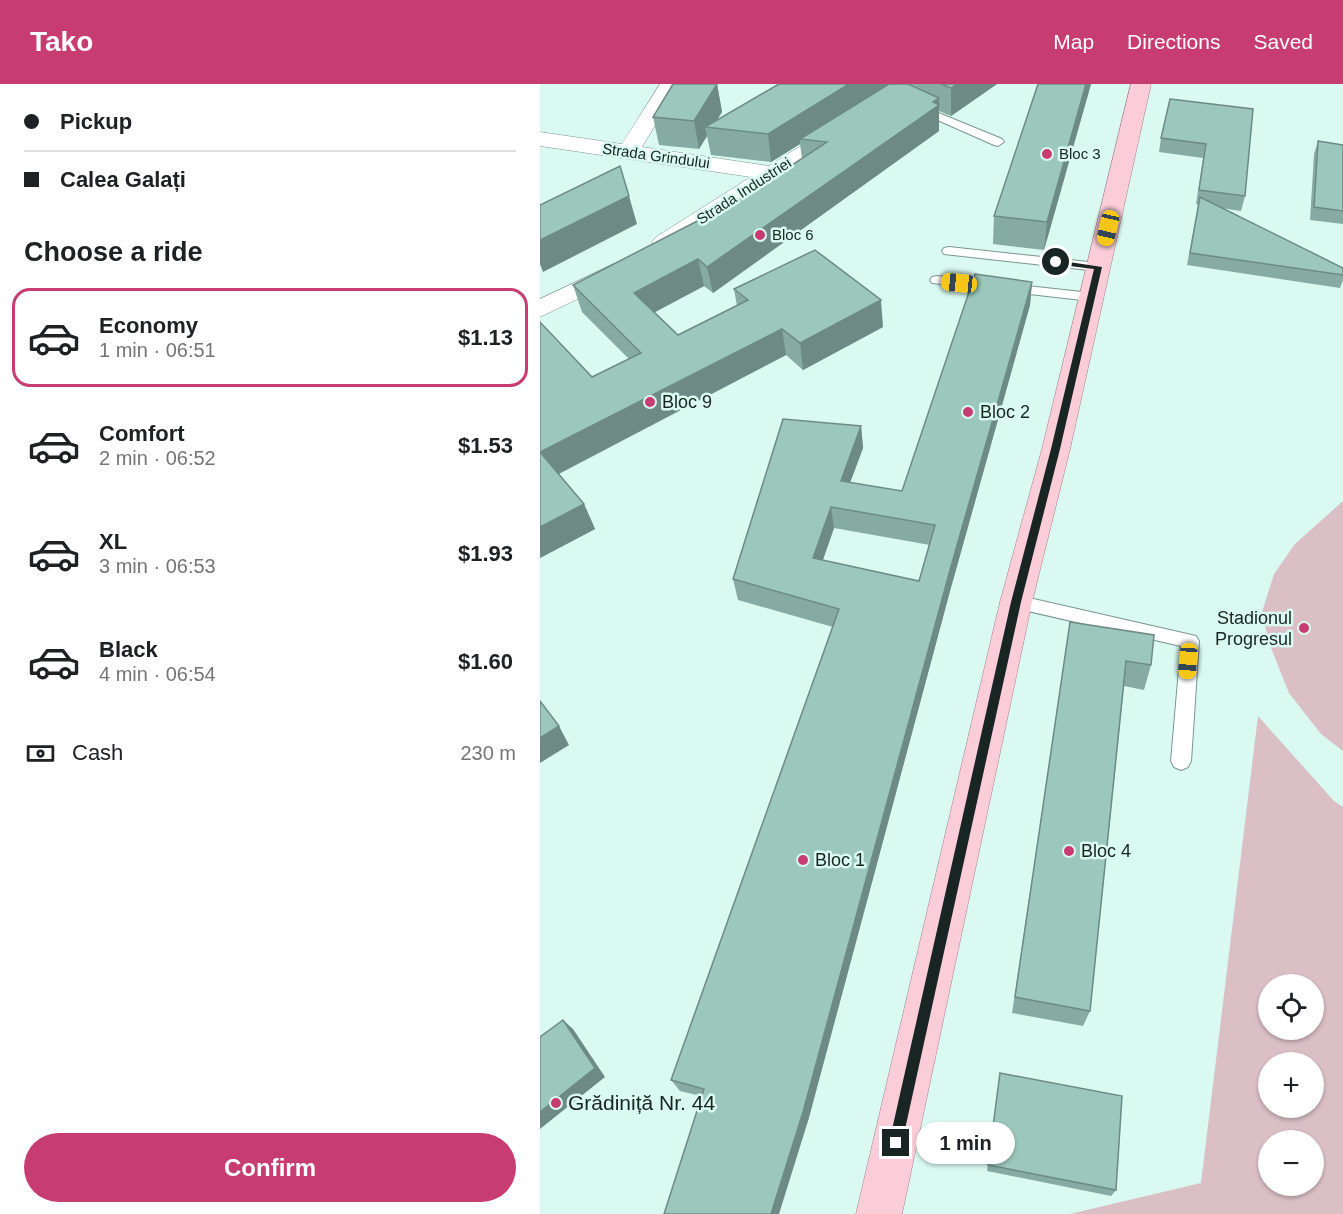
<!DOCTYPE html>
<meta charset="utf-8">
<style>
:root{--surface:#fff;--page:#f2f2f2;--text:#202124;--muted:#757577;--line:#e0e0e0;--accent:#c83d71}
body{margin:0;font-family:Arial,sans-serif;background:var(--page);color:var(--text);height:100vh;display:flex;flex-direction:column;font-size:22px;white-space:nowrap}
*{box-sizing:border-box;margin:0}
p{font-size:20px;color:var(--muted)}
.icon{flex:none;width:33px;height:33px;fill:none;stroke:currentColor;stroke-width:2;stroke-linecap:round;stroke-linejoin:round}
.map{position:relative;flex:1;overflow:hidden}
.panel{display:flex;flex-direction:column;background:var(--surface);width:540px}
.panel>*{flex:none}
.top-card{display:grid;align-content:center;height:132px;padding:0 24px;background:var(--surface)}
.controls{position:absolute;left:718px;top:890px;display:grid;gap:12px}
.controls a{display:grid;place-items:center;width:66px;height:66px;border-radius:50%;background:var(--surface);box-shadow:0 2px 4px #0004;font-size:30px}
.end{position:absolute;width:27px;height:27px;margin:-14px;border:8px solid #192522;background:#fff;box-shadow:0 0 0 3px #fff}
.from{border-radius:50%}
.bubble{position:absolute;height:42px;border-radius:21px;background:var(--surface);box-shadow:0 2px 4px #0004;font-size:20px;font-weight:700;line-height:42px;text-align:center}
.car{position:absolute;width:18px;height:36px;margin:-18px -9px;border-radius:8px;box-shadow:0 0 4px 2px #0007;background:linear-gradient(#f5c518 24%,#345 0 40%,#f5c518 0 76%,#345 0 86%,#f5c518 0)}
.top-card b{display:flex;align-items:center;gap:21px;height:57px;font-size:22px}
.top-card b+b{border-top:2px solid var(--line)}
.top-card i{width:15px;height:15px;background:var(--text)}
ul{padding:0;list-style:none}
li{display:flex;align-items:center;gap:18px;height:99px;margin:0 12px 9px;padding:0 12px;border:3px solid transparent;border-radius:18px}
li div{flex:1}
li b{display:block;font-size:22px}
li em{font-style:normal;font-weight:700}
li.selected{border-color:var(--accent)}
li>.icon{width:54px;height:54px;stroke-width:1.5}
h2{padding:0 24px;font-size:27px;line-height:72px}
.pay{display:flex;align-items:center;gap:15px;height:66px;padding:0 24px;font-size:22px}
.pay p{margin-inline-start:auto}
.action{display:flex;gap:12px;margin-top:auto;padding:12px 24px}
.action a{flex:1;height:69px;border-radius:36px;background:var(--accent);color:#fff;font-size:24px;font-weight:700;line-height:69px;text-align:center}
header{display:flex;align-items:center;gap:36px;box-sizing:border-box;height:84px;padding:0 30px;background:var(--accent);color:#fff}
header strong{font-size:28px}
nav{display:flex;gap:33px;margin-inline-start:auto;font-size:21px}
main{display:flex;flex:1;min-height:0}
.map>svg:first-child{display:block}
.green{fill:#dabfc5;fill-rule:evenodd}
.lines{fill:none;stroke-linecap:round;stroke-linejoin:round}
.service-casing{stroke:#7a978f;stroke-width:2}
.minor-casing{stroke:#7a978f;stroke-width:1}
.primary-casing{stroke:#a97c88;stroke-width:1}
.service{fill:#fff;fill-rule:evenodd}
.minor{fill:#fff;fill-rule:evenodd}
.primary{fill:#facdd9;fill-rule:evenodd}
.wall{fill:#86aba2;fill-rule:evenodd}
.shaded-wall{fill:#6d8b84}
.building{fill:#9cc7bc;stroke:#6d8b84;stroke-width:1.5;fill-rule:evenodd}
.route{fill:#192522}
.poi-dot{fill:#c83d71;stroke:#d9f9f1;stroke-width:2}
.labels{text-anchor:middle;stroke-width:5;stroke-linejoin:round;paint-order:stroke}
.far-poi-label{font-size:15px;fill:#192522;stroke:#d9f9f1;text-anchor:start}
.far-street-label{font-size:15px;fill:#192522;stroke:#d9f9f1}
.poi-label{font-size:18px;fill:#192522;stroke:#d9f9f1;text-anchor:start}
.near-poi-label{font-size:21px;fill:#192522;stroke:#d9f9f1;text-anchor:start}
</style>
<header>
<strong>Tako</strong>
<nav><a>Map</a><a>Directions</a><a>Saved</a></nav>
</header>
<main>
<section class="panel">
<div class="top-card">
<b><i class="from"></i>Pickup</b>
<b><i></i>Calea Galați</b>
</div>
<h2>Choose a ride</h2>
<ul>
<li class="selected"><svg class="icon" aria-label="car" viewBox="0 0 24 24"><path d="M5 17H2v-5l4-1 3-4h7l3 4 3 1v5h-3M9 17h6M6 11h13"/><circle cx="7" cy="17" r="2"/><circle cx="17" cy="17" r="2"/></svg><div><b>Economy</b><p>1 min · 06:51</p></div><em>$1.13</em></li>
<li><svg class="icon" aria-label="car" viewBox="0 0 24 24"><path d="M5 17H2v-5l4-1 3-4h7l3 4 3 1v5h-3M9 17h6M6 11h13"/><circle cx="7" cy="17" r="2"/><circle cx="17" cy="17" r="2"/></svg><div><b>Comfort</b><p>2 min · 06:52</p></div><em>$1.53</em></li>
<li><svg class="icon" aria-label="car" viewBox="0 0 24 24"><path d="M5 17H2v-5l4-1 3-4h7l3 4 3 1v5h-3M9 17h6M6 11h13"/><circle cx="7" cy="17" r="2"/><circle cx="17" cy="17" r="2"/></svg><div><b>XL</b><p>3 min · 06:53</p></div><em>$1.93</em></li>
<li><svg class="icon" aria-label="car" viewBox="0 0 24 24"><path d="M5 17H2v-5l4-1 3-4h7l3 4 3 1v5h-3M9 17h6M6 11h13"/><circle cx="7" cy="17" r="2"/><circle cx="17" cy="17" r="2"/></svg><div><b>Black</b><p>4 min · 06:54</p></div><em>$1.60</em></li>
</ul>
<div class="pay"><svg class="icon" aria-label="cash" viewBox="0 0 24 24"><path d="M3 7h18v10H3z"/><circle cx="12" cy="12" r="2"/></svg>Cash<p>230 m</p></div>
<div class="action"><a>Confirm</a></div>
</section>
<div class="map">
<svg width="803" height="1130" viewBox="0 0 803 1130">
<rect width="100%" height="100%" fill="#d9f9f1"/>
<!-- green -->
<g class="green">
<polygon points="803,417 803,667 781,650 749,609 729,559 722,528 734,490 755,460"/>
<path d="M718,632L794,717L803,723V1130H530L661,1099ZM729,900H774V945H729ZM729,978H774V1023H729ZM729,1056H774V1101H729Z"/>
</g>
<g class="lines">
<!-- service casing -->
<g class="service-casing">
<g id="service">
<polygon points="379,21 462,55 464,58 458,62 454,61 375,26 373,24"/>
<polygon points="409,163 558,179 565,183 558,187 404,170 402,167 404,164"/>
<polygon points="397,192 551,209 558,213 551,217 392,199 390,196 392,193"/>
<polygon points="476,511 656,552 659,557 651,677 648,683 641,686 634,683 631,677 641,562 470,523 467,518 470,513"/>
</g>
</g>
<!-- minor casing -->
<g class="minor-casing">
<g id="minor">
<polygon points="120,0 140,0 102,63 229,82 359,0 383,0 380,4 132,163 124,165 116,163 112,158 116,153 211,93 0,62 0,48 82,60"/>
<polygon points="74,180 83,183 86,188 83,193 0,233 0,215"/>
</g>
</g>
<!-- primary casing -->
<g class="primary-casing">
<polygon id="primary" points="591,0 611,0 530,365 492,518 362,1130 316,1130 460,518 502,365"/>
</g>
<!-- service -->
<use href="#service" class="service"/>
<!-- minor -->
<use href="#minor" class="minor"/>
<!-- primary -->
<use href="#primary" class="primary"/>
</g>
<!-- wall -->
<g class="wall">
<polygon points="177,0 182,28 176,37 239,0 457,0 411,32 399,27 399,47 173,209 164,202 115,228 138,251 197,222 194,205 343,243 263,286 246,271 19,390 44,420 55,445 0,474 0,238 52,293 89,275 42,228 33,201 202,114 262,75 260,60 231,78 171,71 167,52 159,65 119,61 113,33"/>
<polygon points="498,0 551,0 504,166 453,160 454,132"/>
<polygon points="713,25 705,112 701,127 681,124 803,184 803,196 800,204 647,181 658,121 656,120 663,74 619,68 621,54"/>
<polygon points="778,57 803,61 803,140 770,136 774,70"/>
<path d="M492,198L490,221L410,507L268,1037L140,1007L131,996L293,543L198,516L193,495L321,342L323,364L310,398L362,407ZM294,444L390,461L379,497L283,476Z"/>
<polygon points="530,538 611,581 604,606 584,602 550,927 543,942 472,929"/>
<polygon points="460,989 576,1106 571,1112 447,1087"/>
</g>
<!-- shaded-wall -->
<g class="shaded-wall">
<polygon points="177,0 182,28 172,44 165,43 167,52 159,65 154,37"/>
<polygon points="309,0 350,0 260,55 260,60 231,78 228,50"/>
<polygon points="417,0 457,0 411,32 411,4"/>
<polygon points="546,0 551,0 504,166 507,138"/>
<polygon points="399,14 399,47 173,209 167,183"/>
<polygon points="89,112 97,140 3,188 0,180 0,156"/>
<polygon points="158,175 164,202 102,235 94,209"/>
<polygon points="492,198 490,221 410,507 268,1037 239,1130 231,1130 410,486"/>
<polygon points="341,216 343,243 263,286 260,259"/>
<polygon points="242,245 246,271 12,393 0,368"/>
<polygon points="321,342 323,364 303,418 301,397"/>
<polygon points="44,420 55,445 0,474 0,443"/>
<polygon points="291,423 294,444 276,495 273,474"/>
<polygon points="19,642 29,661 0,679 0,654"/>
<polygon points="23,936 33,945 65,993 0,1045 0,1028"/>
</g>
<!-- building -->
<g class="building">
<polygon points="133,0 177,0 154,37 113,33"/>
<polygon points="239,0 309,0 228,50 165,43"/>
<polygon points="349,0 368,0 399,14 393,18 399,21 167,183 158,175 94,209 138,251 208,216 194,205 275,166 341,216 260,259 242,245 0,368 44,420 0,443 0,238 52,293 101,269 33,201 202,114 287,58 260,55"/>
<polygon points="401,0 417,0 411,4"/>
<polygon points="498,0 546,0 507,138 454,132"/>
<polygon points="630,15 713,25 705,112 659,106 666,60 621,54"/>
<polygon points="778,57 803,61 803,127 774,123"/>
<polygon points="80,82 89,112 0,156 0,121"/>
<polygon points="660,113 803,184 803,191 650,169"/>
<path d="M435,190L492,198L410,486L263,1028L231,1130H124L164,1005L131,996L299,525L193,495L243,335L321,342L301,397L362,407ZM291,423L395,441L379,497L273,474Z"/>
<polygon points="530,538 614,551 611,581 586,577 550,927 475,913"/>
<polygon points="0,617 19,642 0,654"/>
<polygon points="23,936 55,984 0,1028 0,953"/>
<polygon points="460,989 582,1012 576,1106 448,1081"/>
</g>
<!-- route -->
<polygon class="route" points="516,176 562,183 520,365 481,518 362,1059 360,1064 356,1066 351,1064 349,1059 471,518 511,365 554,185 513,180"/>
<!-- markers -->
<g class="poi-dot">
<circle cx="507" cy="70" r="6"/>
<circle cx="220" cy="151" r="6"/>
<circle cx="110" cy="318" r="6"/>
<circle cx="428" cy="328" r="6"/>
<circle cx="764" cy="544" r="6"/>
<circle cx="529" cy="767" r="6"/>
<circle cx="263" cy="776" r="6"/>
<circle cx="16" cy="1019" r="6"/>
</g>
<g class="labels">
<!-- far-poi labels -->
<g class="far-poi-label">
<text x="519" y="75">Bloc 3</text>
<text x="232" y="156">Bloc 6</text>
</g>
<!-- far-street labels -->
<g class="far-street-label">
<text transform="translate(116 72) rotate(8)" y="5">Strada Grindului</text>
<text transform="translate(204 107) rotate(-33)" y="5">Strada Industriei</text>
</g>
<!-- poi labels -->
<g class="poi-label">
<text x="122" y="324">Bloc 9</text>
<text x="440" y="334">Bloc 2</text>
<text x="752" y="540" text-anchor="end">Stadionul<tspan x="752" dy="21">Progresul</tspan></text>
<text x="541" y="773">Bloc 4</text>
<text x="275" y="782">Bloc 1</text>
</g>
<!-- near-poi labels -->
<g class="near-poi-label">
<text x="28" y="1026">Grădiniță Nr. 44</text>
</g>
</g>
</svg>
<div class="controls">
<a><svg class="icon" aria-label="locate" viewBox="0 0 24 24"><circle cx="12" cy="12" r="6"/><path d="M12 2v4M12 18v4M2 12h4M18 12h4"/></svg></a>
<a>+</a>
<a>−</a>
</div>
<i class="end from" style="left:516px;top:178px"></i>
<i class="end" style="left:356px;top:1059px"></i>
<div class="bubble" style="left:376px;top:1038px;width:99px">1 min</div>
<i class="car" style="left:568px;top:144px;rotate:193deg"></i>
<i class="car" style="left:419px;top:199px;rotate:276deg"></i>
<i class="car" style="left:648px;top:577px;rotate:184deg"></i>
</div>
</main>
